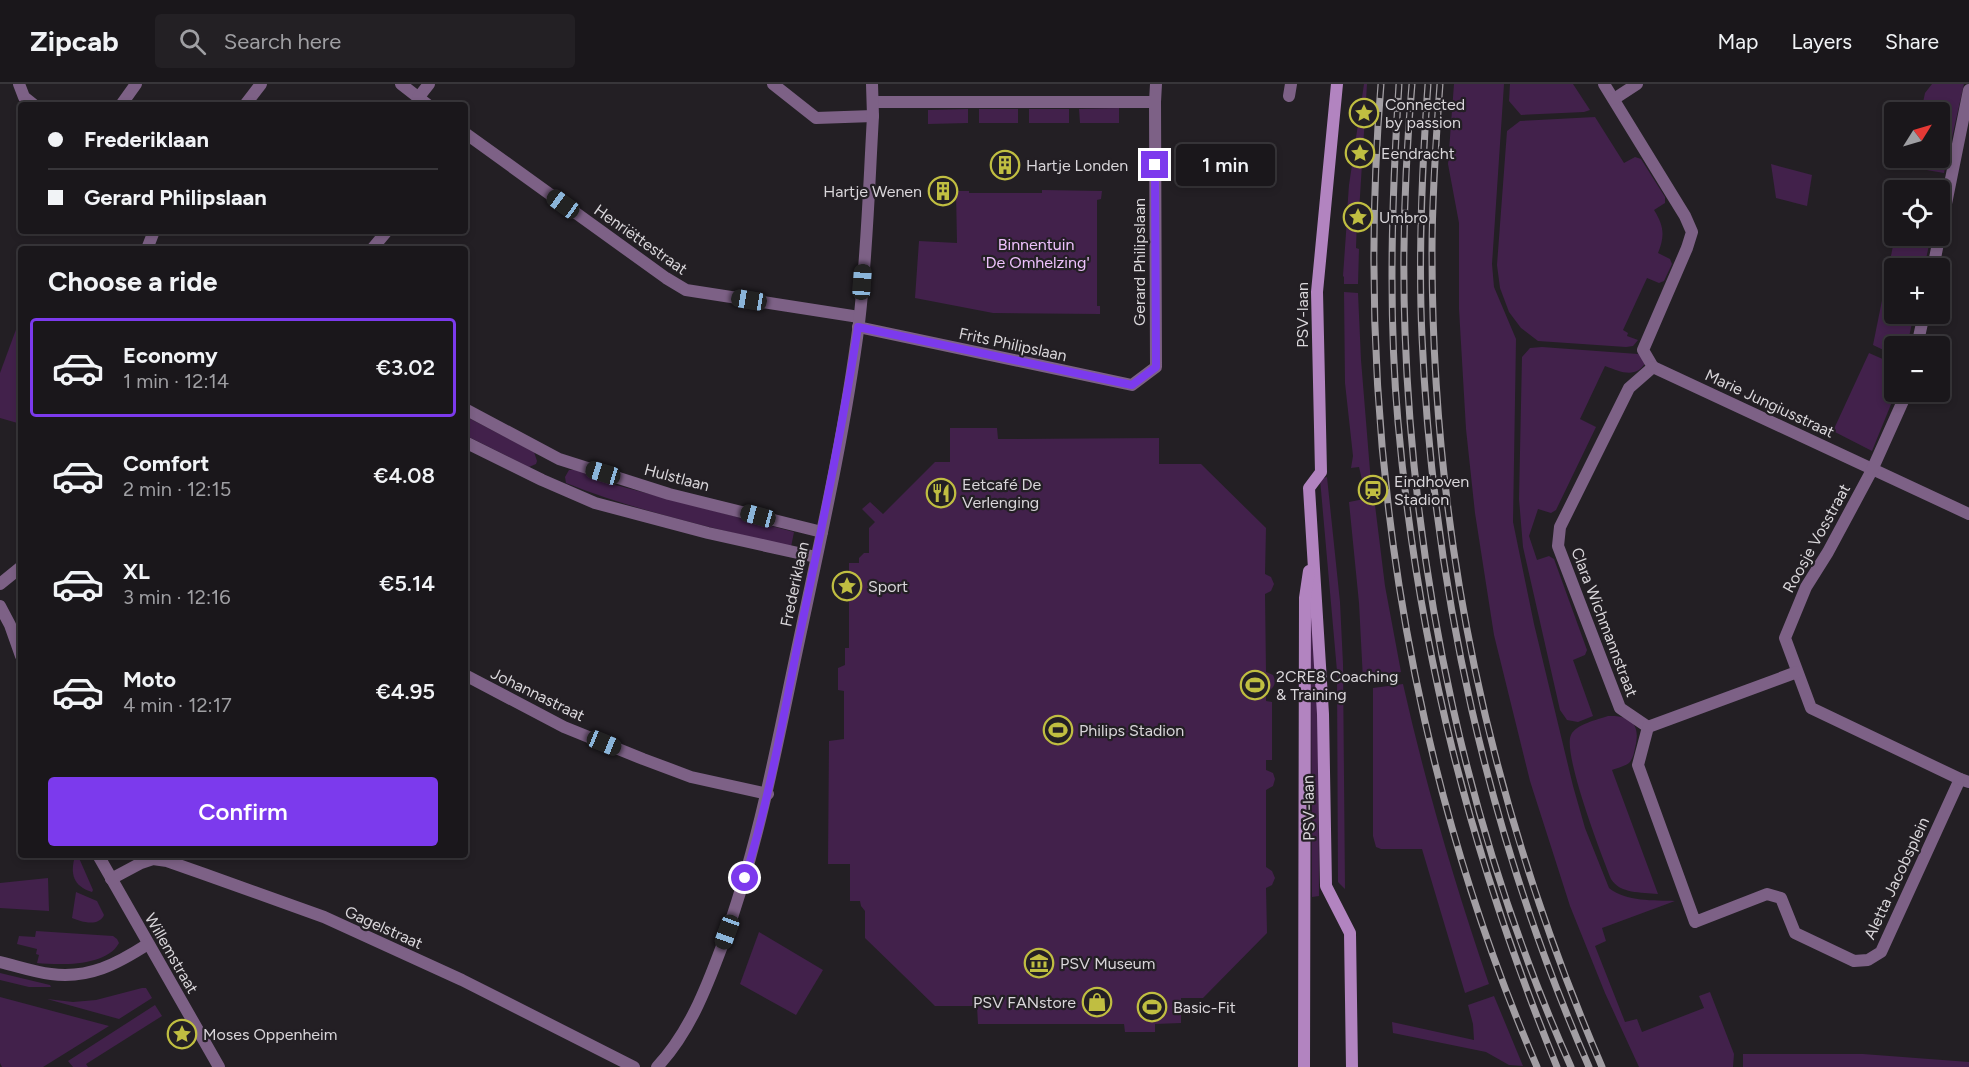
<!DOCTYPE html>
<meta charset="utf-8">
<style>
:root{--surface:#1a171b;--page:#232024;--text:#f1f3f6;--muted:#9f9fa3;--line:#38363a;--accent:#7c3aed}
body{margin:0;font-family:Figtree,sans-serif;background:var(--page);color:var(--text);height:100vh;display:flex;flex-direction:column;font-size:22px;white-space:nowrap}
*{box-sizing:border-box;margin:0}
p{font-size:20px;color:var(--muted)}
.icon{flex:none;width:33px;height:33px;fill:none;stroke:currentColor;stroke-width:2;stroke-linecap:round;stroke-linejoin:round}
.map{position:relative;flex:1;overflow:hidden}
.drawer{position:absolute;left:18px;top:162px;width:450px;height:612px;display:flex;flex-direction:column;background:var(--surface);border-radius:6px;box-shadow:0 3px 9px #0003,0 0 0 2px var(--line)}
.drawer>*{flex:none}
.hud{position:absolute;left:18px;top:18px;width:450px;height:132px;border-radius:6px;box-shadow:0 3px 9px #0003,0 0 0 2px var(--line);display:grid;align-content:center;height:132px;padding:0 30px;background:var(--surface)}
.needle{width:39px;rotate:53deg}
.fabs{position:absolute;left:1884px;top:18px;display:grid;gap:12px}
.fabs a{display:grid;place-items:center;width:66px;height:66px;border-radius:6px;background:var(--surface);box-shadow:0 3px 9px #0003,0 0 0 2px var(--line);font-size:30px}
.end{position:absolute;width:27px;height:27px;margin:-14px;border:8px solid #7c3aed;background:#fff;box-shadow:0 0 0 3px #fff}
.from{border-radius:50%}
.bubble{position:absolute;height:42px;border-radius:6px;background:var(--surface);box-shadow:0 3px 9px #0003,0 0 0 2px var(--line);font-size:20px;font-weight:600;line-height:42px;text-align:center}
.car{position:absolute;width:18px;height:36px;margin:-18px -9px;border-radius:8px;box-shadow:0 0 4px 2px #0007;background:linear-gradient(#222 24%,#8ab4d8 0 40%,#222 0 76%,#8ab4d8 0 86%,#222 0)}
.hud b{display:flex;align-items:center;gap:21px;height:57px;font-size:22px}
.hud b+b{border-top:2px solid var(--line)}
.hud i{width:15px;height:15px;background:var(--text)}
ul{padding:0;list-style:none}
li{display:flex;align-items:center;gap:18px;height:99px;margin:0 12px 9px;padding:0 18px;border:3px solid transparent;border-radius:6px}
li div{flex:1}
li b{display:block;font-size:22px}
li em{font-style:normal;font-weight:600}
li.on{border-color:var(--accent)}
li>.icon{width:54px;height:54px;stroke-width:1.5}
h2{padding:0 30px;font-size:27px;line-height:72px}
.action{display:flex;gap:12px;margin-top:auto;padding:12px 30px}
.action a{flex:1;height:69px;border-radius:6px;background:var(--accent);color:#fff;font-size:24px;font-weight:600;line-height:69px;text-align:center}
header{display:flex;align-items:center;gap:36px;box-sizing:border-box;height:84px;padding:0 30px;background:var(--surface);border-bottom:2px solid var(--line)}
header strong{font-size:28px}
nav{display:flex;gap:33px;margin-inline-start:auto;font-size:21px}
.search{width:420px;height:54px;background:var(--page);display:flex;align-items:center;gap:15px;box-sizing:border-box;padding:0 21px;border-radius:6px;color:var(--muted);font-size:22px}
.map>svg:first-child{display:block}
.green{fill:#42214b}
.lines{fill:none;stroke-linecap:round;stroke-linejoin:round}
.minor{stroke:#7d6186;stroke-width:12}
.tertiary{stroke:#7d6186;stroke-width:12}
.secondary{stroke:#b284c0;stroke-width:12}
.rail-casing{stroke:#a29ea3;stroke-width:7}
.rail{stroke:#231f24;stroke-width:4.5;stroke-dasharray:14;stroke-linecap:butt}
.route{stroke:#7c3aed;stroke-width:8}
.labels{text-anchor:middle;stroke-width:4.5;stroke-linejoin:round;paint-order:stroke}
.poi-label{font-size:16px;fill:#d9d6da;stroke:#231f24;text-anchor:start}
.street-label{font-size:16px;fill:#d9d6da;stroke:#231f24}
.park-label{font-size:16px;fill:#eec1fc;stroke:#231f24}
</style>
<header>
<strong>Zipcab</strong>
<div class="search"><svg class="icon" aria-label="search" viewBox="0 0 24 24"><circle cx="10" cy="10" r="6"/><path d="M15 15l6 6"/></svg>Search here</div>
<nav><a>Map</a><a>Layers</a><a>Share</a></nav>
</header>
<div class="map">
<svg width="1969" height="983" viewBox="0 0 1969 983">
<rect width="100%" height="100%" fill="#231f24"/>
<!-- green -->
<g class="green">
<polygon points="1364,0 1367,0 1359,128 1347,129 1349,101"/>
<path d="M1454,0H1504L1492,180L1494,203L1516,255L1513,438L1534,540L1573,702L1585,744L1609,804C1626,818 1654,816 1675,817L1602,844L1606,857L1595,862L1625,938L1637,935L1642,948L1704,924L1699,912L1710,908L1734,970L1733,983H1639L1605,909L1570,822L1530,697L1494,551L1475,429L1466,345L1459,225V139L1448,80Z"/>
<polygon points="1510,0 1573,0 1590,26 1584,28 1521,31 1509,17"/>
<polygon points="1932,0 1964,0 1944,89 1909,83 1911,74 1940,74 1940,28 1921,28 1925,9"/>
<polygon points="1119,24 1119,39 1080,39 1079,25"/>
<polygon points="968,25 968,39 928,40 928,26"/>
<rect x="979" y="25" width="39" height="14"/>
<rect x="1029" y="25" width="40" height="14"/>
<path d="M1595,33L1624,79L1635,73L1641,75L1665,113V119L1654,126C1664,142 1665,152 1658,169L1670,175L1672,180L1664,197L1659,199L1647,194L1623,246L1628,249L1627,252L1638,256L1633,262L1626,263L1538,257L1521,244L1509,228L1500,204L1497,181L1507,47L1520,37Z"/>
<polygon points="1771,80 1812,91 1807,122 1776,114"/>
<polygon points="1042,106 1102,107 1101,115 1097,116 1097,222 1100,222 1100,230 993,229 915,214 919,157 957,159 956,107 969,107 969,109 1042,109"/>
<polygon points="1357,134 1356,164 1359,165 1358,200 1344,200 1344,193 1343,192 1347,135"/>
<polygon points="1895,152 1931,152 1924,184 1894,184 1894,230 1914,230 1907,262 1894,262 1894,271 1873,261"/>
<polygon points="1344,208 1358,209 1361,276 1371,399 1363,400 1359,383 1351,384 1353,372 1345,299"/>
<polygon points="21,232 21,340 0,334 0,289"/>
<path d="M1542,263L1638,270L1647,276C1637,296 1621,288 1605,282L1580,335L1596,343L1556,426L1551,429L1538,425L1529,452L1537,476L1549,472L1554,475L1587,566L1585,571L1573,576L1593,632L1578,638L1567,636L1560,626L1523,463L1519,415L1522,273L1530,264Z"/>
<polygon points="1869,269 1894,280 1894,308 1896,308 1872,367 1833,347"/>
<polygon points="465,332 534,368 537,377 536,380 529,383 465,351"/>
<path d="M950,344H997L998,355L1159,354V380H1201L1266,444L1265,490L1271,493L1274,500L1271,507L1265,510L1266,588L1273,591C1277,599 1274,605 1266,608V617L1272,618V676H1266V686L1273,689L1275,695L1273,702L1266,706V783L1272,787L1275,794L1272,801L1266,804L1267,849L1203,914H1181V939L1155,940V948H1125L1124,940H978L977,922H935L865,854V827L861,822L860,817H850V780H828L829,657L844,655V607L838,606V584L845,581V564H849V479H859V474L864,469H869V444L875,438L862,425L870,418L883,430L935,378H950Z"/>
<path d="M569,386H577L608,399L794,448L791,463C716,444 638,428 566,399L565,393Z"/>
<polygon points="1327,393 1340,518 1343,580 1345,805 1338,798 1337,587 1320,395"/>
<polygon points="1374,413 1385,502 1401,588 1363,596 1359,519 1349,418"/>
<polygon points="1315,527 1318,587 1319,812 1312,813 1311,587 1308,531"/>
<path d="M1403,600C1426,702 1455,801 1489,900L1465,909L1422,765H1381L1376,763L1373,752V604Z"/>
<path d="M1608,632C1632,631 1641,641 1635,664C1634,669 1633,674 1630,678C1626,682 1617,684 1612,686L1658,810C1641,808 1620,810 1611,795C1602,773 1562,668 1571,651C1576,640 1597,636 1608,632Z"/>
<path d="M79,774L93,806L92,808C76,803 70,793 74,776Z"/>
<polygon points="48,794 49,827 0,824 0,799"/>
<path d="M76,808L97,817L104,831C99,843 81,838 72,834Z"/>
<path d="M36,847L113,852L117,855L119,859C106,883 60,881 37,879L39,871L36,870L37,865L17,860L19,852L35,853Z"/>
<polygon points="759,848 823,886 796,931 740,900"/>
<polygon points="0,889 50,901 51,903 29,903 0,896"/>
<polygon points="142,904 146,904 152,914 119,935 47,915 73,918 96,916"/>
<polygon points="1494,912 1523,982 1509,981 1486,968 1393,949 1392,938 1474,956 1473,940 1468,921"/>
<polygon points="0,913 109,942 43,983 2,983 0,979"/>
<polygon points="155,921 162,932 86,980 88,983 73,983 68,977"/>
<polygon points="1743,970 1863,970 1969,978 1969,983 1743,983"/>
</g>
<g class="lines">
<!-- minor -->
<g class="minor">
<polyline points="19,0 24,13 34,21"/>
<polyline points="401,0 428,21"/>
<polyline points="773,0 816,34 873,32"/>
<polyline points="1604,0 1685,132 1692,148 1687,164 1643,266 1653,283 1629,304 1560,443 1558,462 1620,624 1648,643 1638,681 1695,838 1767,810 1781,814 1795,849 1854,877 1868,876 1881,868 1960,695"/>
<polyline points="1289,12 1291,0"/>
<polyline points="418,14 429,0"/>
<polyline points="1614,15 1637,0"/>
<polyline points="873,18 1155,18"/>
<polyline points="121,21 136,0"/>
<polyline points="245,21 261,0"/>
<polyline points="465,49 666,194 686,206 859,233"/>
<polyline points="147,165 154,147"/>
<polyline points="372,165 387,147"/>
<polyline points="1933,184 1969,6"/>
<polyline points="858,243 1132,301 1156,283 1155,18 1156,0"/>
<polyline points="1917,262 1924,230"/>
<polyline points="1653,283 1969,430"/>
<polyline points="1907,308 1872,386 1828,468 1806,503 1785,554 1811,624 1960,695 1969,698"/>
<polyline points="465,325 559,375 669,410 822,448"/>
<polyline points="465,358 542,396 595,419 708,449 816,473"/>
<polyline points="0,500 21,483"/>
<polyline points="465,591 564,643 643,675 691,693 768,710"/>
<polyline points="1648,643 1797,588"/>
<polyline points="111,795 141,779 153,775 167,777 204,790 324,833 462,896 634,983"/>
</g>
<!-- tertiary -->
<g class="tertiary">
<polyline points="0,522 10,541 21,572"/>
<polyline points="98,771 219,983"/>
<path d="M0,878C17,882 34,888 51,890C89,895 117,880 148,860"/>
<path d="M657,983C689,949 706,905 722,862C753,778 771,691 789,604C814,483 843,362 859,239C867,171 869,101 873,32L872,0"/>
</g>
<!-- secondary -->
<g class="secondary">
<polyline points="1337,0 1317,208 1321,388 1309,404 1323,630 1326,802 1350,849 1352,983"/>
<polyline points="1304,983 1305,514 1309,487"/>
</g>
<!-- rail casing -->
<g class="rail-casing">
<g id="rail">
<path d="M1381,0C1354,334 1404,674 1537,983"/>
<path d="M1399,0C1392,112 1388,226 1398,338C1418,566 1471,772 1557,983"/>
<path d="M1412,0C1405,82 1402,165 1405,248C1414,499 1468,752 1571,983"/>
<path d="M1428,0C1422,84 1418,168 1422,253C1433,504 1488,752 1589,983"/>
<path d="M1440,0C1436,55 1432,111 1432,167C1432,453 1489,720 1602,983"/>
</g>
</g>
<!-- rail -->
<use href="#rail" class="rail"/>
</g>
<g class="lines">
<!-- route -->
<path class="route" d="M745,794C768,719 782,641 797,564C819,458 841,351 858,243L1132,301L1156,283L1155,81"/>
</g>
<!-- icons -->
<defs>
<g id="sight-ring" transform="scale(1.5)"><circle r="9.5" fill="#231f24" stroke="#c0be41" stroke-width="1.5"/><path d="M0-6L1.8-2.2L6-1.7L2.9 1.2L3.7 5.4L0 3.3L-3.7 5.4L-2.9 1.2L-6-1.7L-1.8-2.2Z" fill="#c0be41"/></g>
<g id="building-ring" transform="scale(1.5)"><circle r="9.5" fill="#231f24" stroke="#c0be41" stroke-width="1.5"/><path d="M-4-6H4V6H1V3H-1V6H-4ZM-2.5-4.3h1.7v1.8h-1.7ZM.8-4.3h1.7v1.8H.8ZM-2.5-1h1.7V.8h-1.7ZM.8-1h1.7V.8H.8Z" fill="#c0be41"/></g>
<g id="station-ring" transform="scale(1.5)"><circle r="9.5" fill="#231f24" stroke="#c0be41" stroke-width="1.5"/><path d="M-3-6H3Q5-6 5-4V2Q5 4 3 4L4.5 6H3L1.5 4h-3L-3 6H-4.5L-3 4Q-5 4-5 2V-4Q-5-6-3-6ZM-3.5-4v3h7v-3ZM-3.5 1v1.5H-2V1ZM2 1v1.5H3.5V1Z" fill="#c0be41"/></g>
<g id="restaurant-ring" transform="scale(1.5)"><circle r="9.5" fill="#231f24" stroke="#c0be41" stroke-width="1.5"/><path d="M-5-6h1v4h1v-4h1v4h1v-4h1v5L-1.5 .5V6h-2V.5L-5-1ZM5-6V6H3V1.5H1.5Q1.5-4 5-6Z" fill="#c0be41"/></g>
<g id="stadium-ring" transform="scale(1.5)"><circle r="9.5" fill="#231f24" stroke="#c0be41" stroke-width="1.5"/><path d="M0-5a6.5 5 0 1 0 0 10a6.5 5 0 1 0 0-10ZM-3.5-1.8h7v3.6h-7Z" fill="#c0be41"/></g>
<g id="museum-ring" transform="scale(1.5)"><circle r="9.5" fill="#231f24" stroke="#c0be41" stroke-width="1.5"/><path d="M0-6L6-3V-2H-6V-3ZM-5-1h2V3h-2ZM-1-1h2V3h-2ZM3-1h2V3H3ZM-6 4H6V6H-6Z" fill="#c0be41"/></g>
<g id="shop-ring" transform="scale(1.5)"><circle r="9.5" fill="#231f24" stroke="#c0be41" stroke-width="1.5"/><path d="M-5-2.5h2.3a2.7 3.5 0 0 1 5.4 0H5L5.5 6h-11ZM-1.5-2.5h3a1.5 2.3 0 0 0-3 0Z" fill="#c0be41"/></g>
</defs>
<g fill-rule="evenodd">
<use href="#sight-ring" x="1364" y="29"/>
<use href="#sight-ring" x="1360" y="69"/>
<use href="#building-ring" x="1005" y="81"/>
<use href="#building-ring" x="943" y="107"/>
<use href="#sight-ring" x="1358" y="133"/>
<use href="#station-ring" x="1373" y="406"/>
<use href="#restaurant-ring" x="941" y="409"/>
<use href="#sight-ring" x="847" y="502"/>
<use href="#stadium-ring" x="1255" y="601"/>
<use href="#stadium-ring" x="1058" y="646"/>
<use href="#museum-ring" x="1039" y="879"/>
<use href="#shop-ring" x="1097" y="918"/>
<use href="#stadium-ring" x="1152" y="923"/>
<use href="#sight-ring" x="182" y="950"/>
</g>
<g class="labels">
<!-- poi labels -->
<g class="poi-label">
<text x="1385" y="26">Connected<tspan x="1385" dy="18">by passion</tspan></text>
<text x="1381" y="75">Eendracht</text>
<text x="1026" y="87">Hartje Londen</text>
<text x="922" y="113" text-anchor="end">Hartje Wenen</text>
<text x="1379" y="139">Umbro</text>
<text x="1394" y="403">Eindhoven<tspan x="1394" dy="18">Stadion</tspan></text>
<text x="962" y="406">Eetcafé De<tspan x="962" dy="18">Verlenging</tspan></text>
<text x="868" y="508">Sport</text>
<text x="1276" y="598">2CRE8 Coaching<tspan x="1276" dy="18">&amp; Training</tspan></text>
<text x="1079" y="652">Philips Stadion</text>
<text x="1060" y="885">PSV Museum</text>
<text x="1076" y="924" text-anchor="end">PSV FANstore</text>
<text x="1173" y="929">Basic-Fit</text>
<text x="203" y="956">Moses Oppenheim</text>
</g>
<!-- street labels -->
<g class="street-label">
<text transform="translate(641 155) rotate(35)" y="6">Henriëttestraat</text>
<text transform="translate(1139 178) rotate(-90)" y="6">Gerard Philipslaan</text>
<text transform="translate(1302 231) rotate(-90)" y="6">PSV-laan</text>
<text transform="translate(1013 260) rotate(12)" y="6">Frits Philipslaan</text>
<text transform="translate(1770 319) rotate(25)" y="6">Marie Jungiusstraat</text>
<text transform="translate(677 393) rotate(15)" y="6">Hulstlaan</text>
<text transform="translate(1816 454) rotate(-61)" y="6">Roosje Vosstraat</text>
<text transform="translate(794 500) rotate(-78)" y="6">Frederiklaan</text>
<text transform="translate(1605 538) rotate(69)" y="6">Clara Wichmannstraat</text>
<text transform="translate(538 610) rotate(26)" y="6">Johannastraat</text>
<text transform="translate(1308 724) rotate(-91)" y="6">PSV-laan</text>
<text transform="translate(1896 794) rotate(-65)" y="6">Aletta Jacobsplein</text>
<text transform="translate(384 843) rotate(24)" y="6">Gagelstraat</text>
<text transform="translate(172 869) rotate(60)" y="6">Willemstraat</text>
</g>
<!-- park labels -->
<g class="park-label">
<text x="1036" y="166">Binnentuin<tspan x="1036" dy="18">'De Omhelzing'</tspan></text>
</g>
</g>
</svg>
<div class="fabs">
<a><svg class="needle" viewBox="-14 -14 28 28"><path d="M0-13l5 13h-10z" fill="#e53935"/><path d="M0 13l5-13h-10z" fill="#9f9fa3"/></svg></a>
<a><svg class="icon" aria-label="locate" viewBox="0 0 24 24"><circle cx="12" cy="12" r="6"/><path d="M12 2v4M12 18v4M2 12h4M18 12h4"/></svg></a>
<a>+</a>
<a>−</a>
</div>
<i class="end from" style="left:745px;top:794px"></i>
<i class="end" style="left:1155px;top:81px"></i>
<div class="bubble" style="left:1176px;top:60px;width:99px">1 min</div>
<i class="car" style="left:563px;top:120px;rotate:306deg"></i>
<i class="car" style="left:862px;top:198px;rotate:4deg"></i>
<i class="car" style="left:749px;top:216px;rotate:279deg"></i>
<i class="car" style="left:603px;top:389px;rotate:287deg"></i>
<i class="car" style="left:758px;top:432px;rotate:285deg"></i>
<i class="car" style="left:604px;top:659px;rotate:112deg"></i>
<i class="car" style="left:727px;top:848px;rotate:200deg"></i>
<div class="hud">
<b><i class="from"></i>Frederiklaan</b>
<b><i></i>Gerard Philipslaan</b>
</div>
<section class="drawer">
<h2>Choose a ride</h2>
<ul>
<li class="on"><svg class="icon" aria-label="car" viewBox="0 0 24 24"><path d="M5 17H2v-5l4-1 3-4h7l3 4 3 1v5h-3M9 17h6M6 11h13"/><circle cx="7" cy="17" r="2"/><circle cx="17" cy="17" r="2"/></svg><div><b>Economy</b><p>1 min · 12:14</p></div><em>€3.02</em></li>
<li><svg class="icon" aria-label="car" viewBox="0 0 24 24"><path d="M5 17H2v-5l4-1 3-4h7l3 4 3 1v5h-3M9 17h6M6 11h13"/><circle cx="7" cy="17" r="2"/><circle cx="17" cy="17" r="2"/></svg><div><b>Comfort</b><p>2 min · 12:15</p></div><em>€4.08</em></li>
<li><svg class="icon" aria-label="car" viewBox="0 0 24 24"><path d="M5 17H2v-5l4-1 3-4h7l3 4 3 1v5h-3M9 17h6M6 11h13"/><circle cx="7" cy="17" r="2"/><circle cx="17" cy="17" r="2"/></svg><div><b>XL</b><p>3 min · 12:16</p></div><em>€5.14</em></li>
<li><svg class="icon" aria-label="car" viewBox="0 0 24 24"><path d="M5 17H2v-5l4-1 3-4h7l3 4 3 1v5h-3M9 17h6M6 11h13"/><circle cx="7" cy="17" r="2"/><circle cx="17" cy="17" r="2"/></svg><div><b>Moto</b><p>4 min · 12:17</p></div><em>€4.95</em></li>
</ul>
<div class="action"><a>Confirm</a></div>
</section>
</div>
